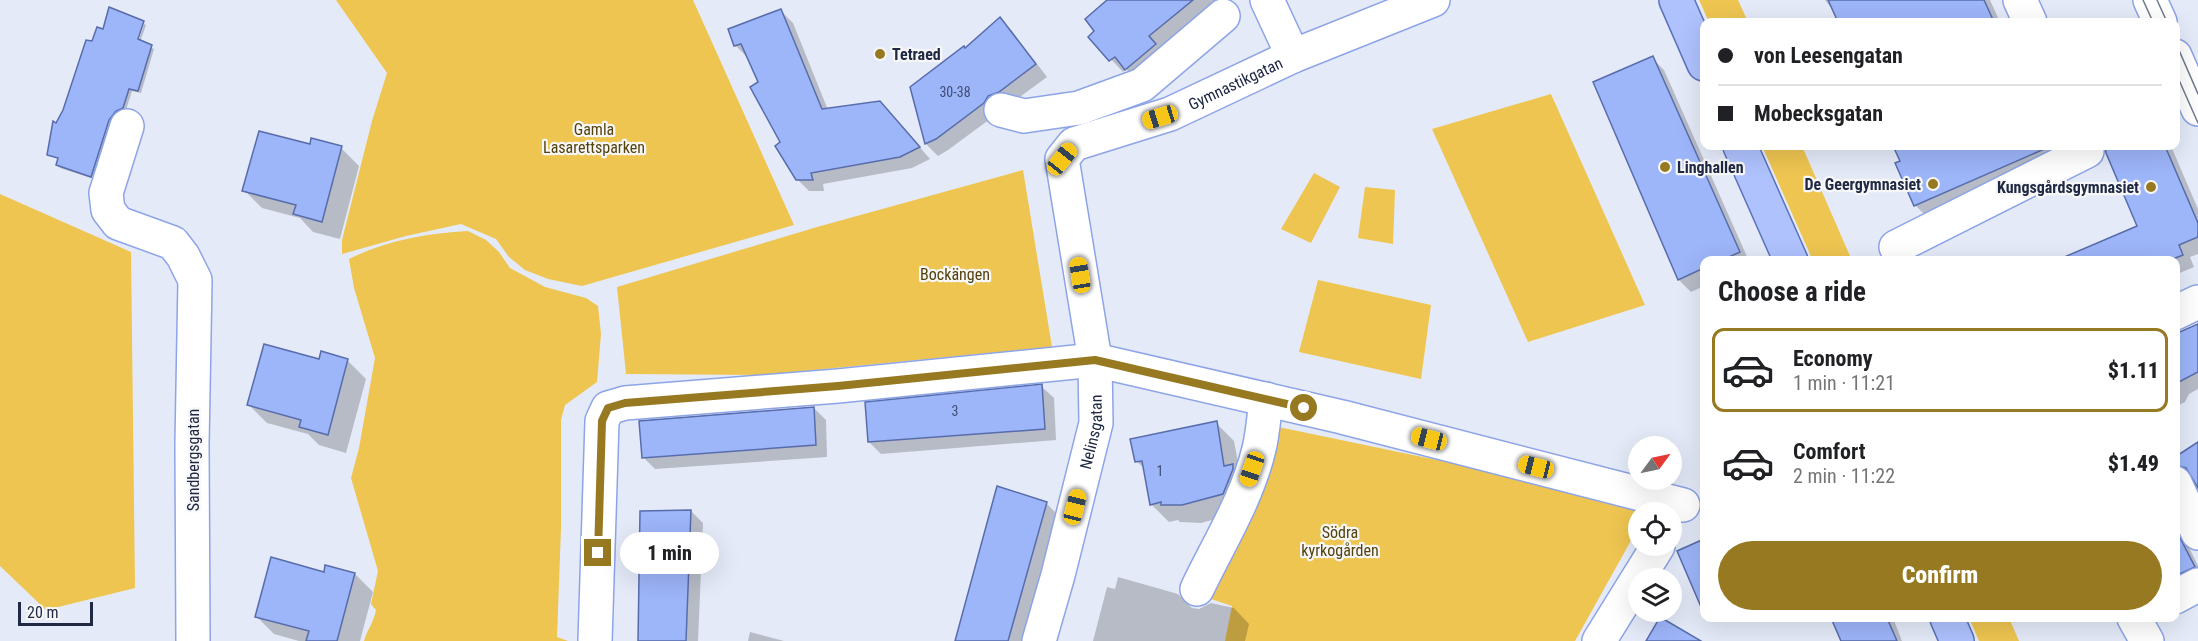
<!DOCTYPE html>
<meta charset="utf-8">
<style>
:root{--surface:#fff;--page:#f2f2f2;--text:#202124;--muted:#757577;--line:#e0e0e0;--accent:#977922}
body{margin:0;font-family:"Roboto Condensed",sans-serif;background:var(--page);color:var(--text);height:100vh;display:flex;flex-direction:column;font-size:22px;white-space:nowrap}
*{box-sizing:border-box;margin:0}
p{font-size:20px;color:var(--muted)}
.icon{flex:none;width:33px;height:33px;fill:none;stroke:currentColor;stroke-width:2;stroke-linecap:round;stroke-linejoin:round}
.map{position:relative;flex:1;overflow:hidden}
.sheet{position:absolute;left:1700px;top:256px;width:480px;height:366px;display:flex;flex-direction:column;background:var(--surface);border-radius:12px;box-shadow:0 6px 24px #0002}
.sheet>*{flex:none}
.guide{position:absolute;left:1700px;top:18px;width:480px;height:132px;border-radius:12px;box-shadow:0 6px 24px #0002;display:grid;align-content:center;height:132px;padding:0 18px;background:var(--surface)}
.needle{width:39px;rotate:57deg}
.tools{position:absolute;left:1628px;top:436px;display:grid;gap:12px}
.tools a{display:grid;place-items:center;width:54px;height:54px;border-radius:50%;background:var(--surface);box-shadow:0 6px 24px #0002;font-size:30px}
.scale{position:absolute;left:18px;bottom:15px;width:75px;box-sizing:border-box;padding-left:6px;border:3px solid #202944;border-top:0;font-size:16px;line-height:21px;white-space:nowrap;color:#202944;-webkit-text-stroke:4px #f7f7f7;paint-order:stroke}
.end{position:absolute;width:27px;height:27px;margin:-14px;border:8px solid #977922;background:#fff;box-shadow:0 0 0 3px #fff}
.from{border-radius:50%}
.bubble{position:absolute;height:42px;border-radius:21px;background:var(--surface);box-shadow:0 6px 24px #0002;font-size:20px;font-weight:800;line-height:42px;text-align:center}
.car{position:absolute;width:18px;height:36px;margin:-18px -9px;border-radius:8px;box-shadow:0 0 4px 2px #0007;background:linear-gradient(#f5c518 24%,#345 0 40%,#f5c518 0 76%,#345 0 86%,#f5c518 0)}
.guide b{display:flex;align-items:center;gap:21px;height:57px;font-size:22px}
.guide b+b{border-top:2px solid var(--line)}
.guide i{width:15px;height:15px;background:var(--text)}
ul{padding:0;list-style:none}
li{display:flex;align-items:center;gap:18px;height:84px;margin:0 12px 9px;padding:0 6px;border:3px solid transparent;border-radius:12px}
li div{flex:1}
li b{display:block;font-size:22px}
li em{font-style:normal;font-weight:800}
li.current{border-color:var(--accent)}
li>.icon{width:54px;height:54px;stroke-width:1.5}
h2{padding:0 18px;font-size:27px;line-height:72px}
.action{display:flex;gap:12px;margin-top:auto;padding:12px 18px}
.action a{flex:1;height:69px;border-radius:36px;background:var(--accent);color:#fff;font-size:24px;font-weight:800;line-height:69px;text-align:center}
.map>svg:first-child{display:block}
.green{fill:#eec551}
.shadow{fill:#0003}
.building{fill:#9db5f9;stroke:#586cab;stroke-width:1.5}
.lines{fill:none;stroke-linecap:round;stroke-linejoin:round}
.minor-casing{stroke:#8da4e7;stroke-width:36}
.major-casing{stroke:#5a72bc;stroke-width:36}
.minor{stroke:#fff;stroke-width:33}
.major{stroke:#afc2fe;stroke-width:33}
.tram{stroke:#70788d;stroke-width:1.5}
.route{stroke:#977922;stroke-width:8}
.poi-dot{fill:#977922;stroke:#f7f7f7;stroke-width:2}
.labels{text-anchor:middle;stroke-width:4.5;stroke-linejoin:round;paint-order:stroke}
.number-label{font-size:14px;fill:#3f4c71}
.poi-label{font-size:16px;font-weight:bold;fill:#202944;stroke:#f7f7f7;text-anchor:start}
.street-label{font-size:16px;fill:#202944;stroke:#f7f7f7}
.park-label{font-size:16px;fill:#54420d;stroke:#f7f7f7}
</style>
<div class="map">
<svg width="2198" height="641" viewBox="0 0 2198 641">
<rect width="100%" height="100%" fill="#e4eaf8"/>
<!-- green -->
<g class="green">
<polygon points="336,0 693,0 794,225 582,286 548,279 525,270 509,257 496,239 461,224 406,236 342,254 342,240 372,121 387,73"/>
<polygon points="1699,0 1738,0 1748,22 1709,22"/>
<polygon points="1551,94 1645,305 1528,342 1432,129"/>
<polygon points="1762,146 1802,146 1850,256 1838,261 1813,261"/>
<polygon points="1023,170 1052,347 761,375 626,374 617,287 817,227"/>
<polygon points="1314,173 1340,187 1311,243 1281,229"/>
<polygon points="1365,187 1395,190 1393,244 1358,238"/>
<polygon points="0,194 131,252 135,588 46,610 0,566"/>
<path d="M468,231L486,240L499,252L510,268L545,287L586,298L598,306L601,334L597,382L565,405L561,420V528L557,637L568,641H364C367,630 374,622 376,610L371,604L378,571L351,478L359,448L375,358L354,288L349,259C384,241 428,233 468,231Z"/>
<polygon points="1318,280 1431,305 1421,379 1299,352"/>
<polygon points="1269,425 1485,470 1648,511 1647,513 1638,513 1638,528 1575,641 1225,641 1232,606 1202,596"/>
<polygon points="1969,618 2009,618 2019,641 1979,641"/>
</g>
<!-- shadow -->
<g class="shadow">
<polygon points="1110,0 1219,0 1219,1 1138,81 1126,69 1123,72 1090,37 1096,32"/>
<polygon points="1825,0 1990,0 2000,22 1839,22 1834,11"/>
<polygon points="781,11 793,23 828,110 892,115 930,159 912,168 823,184 824,191 809,191 797,179 760,83 747,57 735,45"/>
<polygon points="1000,19 1012,31 1047,77 948,150 938,156 926,144 911,88 966,50"/>
<polygon points="144,24 146,25 140,42 154,49 141,93 132,91 126,110 94,179 60,168 57,165 59,159 49,154 57,125 134,45 137,46"/>
<polygon points="1652,58 1664,70 1749,261 1704,261 1704,286 1691,292 1679,280 1595,82"/>
<polygon points="311,146 341,148 359,166 340,239 313,232 300,218 262,208 244,190"/>
<polygon points="1895,146 2062,146 1927,217 1915,205"/>
<polygon points="2121,146 2171,146 2198,209 2198,254 2190,257 2194,267 2175,275 2175,261 2059,261 2139,227 2107,151"/>
<polygon points="2198,326 2198,389 2189,394 2185,402 2175,407 2175,336"/>
<polygon points="322,353 348,361 366,379 346,453 319,445 308,434 267,423 249,405 320,361"/>
<polygon points="1041,386 1054,398 1056,440 881,454 869,442"/>
<polygon points="814,408 826,420 827,457 655,469 643,457"/>
<polygon points="1216,423 1234,441 1240,473 1241,512 1201,523 1180,522 1178,520 1169,522 1151,504 1145,469 1136,461"/>
<polygon points="1046,503 1062,519 1028,641 956,641"/>
<polygon points="691,511 703,523 698,641 640,641"/>
<polygon points="2175,518 2198,566 2198,579 2175,590"/>
<polygon points="325,573 355,574 373,592 360,641 299,641 274,634 256,616"/>
<polygon points="1118,577 1178,594 1192,608 1199,609 1211,603 1234,608 1249,624 1245,641 1093,641 1107,587 1115,589"/>
<polygon points="1833,618 1893,618 1902,641 1842,641"/>
<polygon points="750,632 784,641 748,641"/>
</g>
<!-- building -->
<g class="building">
<polygon points="1107,0 1193,0 1149,36 1156,44 1125,70 1115,57 1109,61 1088,37 1094,31 1085,19"/>
<polygon points="1828,0 1984,0 1994,22 1838,22"/>
<polygon points="109,7 144,21 138,39 152,45 138,91 129,89 123,108 116,111 109,120 91,177 56,165 58,158 47,155 53,121 56,123 63,110 86,40 92,41 97,27 103,29"/>
<polygon points="781,9 822,109 880,101 920,147 900,157 811,173 813,180 796,180 775,146 780,142 750,87 758,82 741,44 734,46 728,29"/>
<polygon points="1000,17 1036,64 999,92 988,96 984,103 936,139 925,144 910,87 964,46 965,48"/>
<polygon points="1653,56 1740,252 1720,261 1704,261 1704,268 1678,280 1593,82"/>
<polygon points="259,131 310,144 311,138 342,146 322,222 293,214 296,205 242,191"/>
<polygon points="1893,146 2051,146 1914,206 1895,163 1900,161"/>
<polygon points="2105,146 2165,146 2198,223 2198,237 2179,245 2183,255 2168,261 2055,261 2137,226 2106,153"/>
<polygon points="2198,324 2198,372 2175,384 2175,334"/>
<polygon points="264,344 319,359 321,351 348,359 328,435 299,427 301,420 247,405"/>
<polygon points="1042,384 1045,429 868,442 865,402"/>
<polygon points="814,407 816,445 642,458 639,421"/>
<polygon points="1217,421 1224,466 1233,464 1233,469 1223,494 1182,505 1161,505 1161,502 1150,505 1142,461 1135,462 1130,439"/>
<polygon points="2198,442 2198,488 2186,468 2175,465 2175,457"/>
<polygon points="997,486 1047,502 1008,641 955,641"/>
<polygon points="691,510 686,641 638,641 640,511"/>
<polygon points="2175,528 2195,567 2175,576"/>
<polygon points="1704,539 1704,614 1677,551"/>
<polygon points="271,557 324,572 325,565 355,573 337,641 306,641 309,631 255,617"/>
<polygon points="1660,617 1701,641 1646,641"/>
<polygon points="1831,618 1887,618 1897,641 1841,641"/>
</g>
<g class="lines">
<!-- minor casing -->
<g class="minor-casing">
<g id="minor">
<polyline points="1267,0 1293,56"/>
<polyline points="2020,0 2030,22"/>
<polyline points="2150,0 2160,22"/>
<polyline points="2175,56 2198,109"/>
<polyline points="1001,110 1024,116 1079,108 1142,85 1223,16"/>
<polyline points="127,126 106,193 108,210 118,223 173,243 183,256 195,280 192,444 193,641"/>
<polyline points="1896,247 2087,151 2085,146"/>
<polyline points="2175,313 2198,302"/>
<polyline points="2175,483 2198,533"/>
<path d="M1197,589C1219,543 1247,499 1259,449C1263,433 1264,415 1266,399"/>
<polyline points="2175,597 2198,585"/>
<polyline points="2134,618 2147,641"/>
<polyline points="595,641 602,421 608,408 625,403 838,386 1095,360 1342,417 1683,505"/>
<path id="s1" d="M1039,641L1058,575L1096,423L1095,360L1062,159L1074,144L1170,114L1293,56L1433,0"/>
<polyline points="1599,641 1658,546"/>
</g>
</g>
<!-- major casing -->
<g class="major-casing">
<g id="major">
<polyline points="1676,0 1704,64"/>
<polyline points="1740,146 1791,261"/>
<polyline points="1947,618 1957,641"/>
</g>
</g>
<!-- minor -->
<use href="#minor" class="minor"/>
<!-- major -->
<use href="#major" class="major"/>
<!-- tram -->
<g class="tram">
<polyline points="2143,0 2153,22"/>
<polyline points="2157,0 2167,22"/>
<polyline points="2175,41 2198,94"/>
<polyline points="2175,71 2198,123"/>
</g>
</g>
<g class="lines">
<!-- route -->
<polyline class="route" points="598,553 602,421 608,408 625,403 838,386 1095,360 1304,408"/>
</g>
<!-- markers -->
<g class="poi-dot">
<circle cx="880" cy="54" r="6"/>
<circle cx="1665" cy="167" r="6"/>
<circle cx="1933" cy="184" r="6"/>
<circle cx="2151" cy="187" r="6"/>
</g>
<g class="labels">
<!-- number labels -->
<g class="number-label">
<text x="955" y="97">30-38</text>
<text x="955" y="416">3</text>
<text x="1160" y="476">1</text>
</g>
<!-- poi labels -->
<g class="poi-label">
<text x="892" y="60">Tetraed</text>
<text x="1677" y="173">Linghallen</text>
<text x="1921" y="190" text-anchor="end">De Geergymnasiet</text>
<text x="2139" y="193" text-anchor="end">Kungsgårdsgymnasiet</text>
</g>
<!-- street labels -->
<g class="street-label">
<text dy="6" stroke="none"><textPath href="#s1" startOffset="684">Gymnastikgatan</textPath></text>
<text dy="6" stroke="none"><textPath href="#s1" startOffset="216">Nelinsgatan</textPath></text>
<text transform="translate(193 460) rotate(-90)" y="6">Sandbergsgatan</text>
</g>
<!-- park labels -->
<g class="park-label">
<text x="594" y="135">Gamla<tspan x="594" dy="18">Lasarettsparken</tspan></text>
<text x="955" y="280">Bockängen</text>
<text x="1340" y="538">Södra<tspan x="1340" dy="18">kyrkogården</tspan></text>
</g>
</g>
</svg>
<div class="tools">
<a><svg class="needle" viewBox="-14 -14 28 28"><path d="M0-13l5 13h-10z" fill="#e53935"/><path d="M0 13l5-13h-10z" fill="#757577"/></svg></a>
<a><svg class="icon" aria-label="locate" viewBox="0 0 24 24"><circle cx="12" cy="12" r="6"/><path d="M12 2v4M12 18v4M2 12h4M18 12h4"/></svg></a>
<a><svg class="icon" aria-label="layers" viewBox="0 0 24 24"><path d="M12 4l9 5-9 5-9-5zM3 14l9 5 9-5"/></svg></a>
</div>
<div class="scale">20 m</div>
<i class="end from" style="left:1304px;top:408px"></i>
<i class="end" style="left:598px;top:553px"></i>
<div class="bubble" style="left:620px;top:532px;width:99px">1 min</div>
<i class="car" style="left:1160px;top:117px;rotate:253deg"></i>
<i class="car" style="left:1062px;top:159px;rotate:39deg"></i>
<i class="car" style="left:1080px;top:275px;rotate:351deg"></i>
<i class="car" style="left:1429px;top:439px;rotate:284deg"></i>
<i class="car" style="left:1536px;top:467px;rotate:284deg"></i>
<i class="car" style="left:1252px;top:469px;rotate:199deg"></i>
<i class="car" style="left:1075px;top:507px;rotate:14deg"></i>
<div class="guide">
<b><i class="from"></i>von Leesengatan</b>
<b><i></i>Mobecksgatan</b>
</div>
<section class="sheet">
<h2>Choose a ride</h2>
<ul>
<li class="current"><svg class="icon" aria-label="car" viewBox="0 0 24 24"><path d="M5 17H2v-5l4-1 3-4h7l3 4 3 1v5h-3M9 17h6M6 11h13"/><circle cx="7" cy="17" r="2"/><circle cx="17" cy="17" r="2"/></svg><div><b>Economy</b><p>1 min · 11:21</p></div><em>$1.11</em></li>
<li><svg class="icon" aria-label="car" viewBox="0 0 24 24"><path d="M5 17H2v-5l4-1 3-4h7l3 4 3 1v5h-3M9 17h6M6 11h13"/><circle cx="7" cy="17" r="2"/><circle cx="17" cy="17" r="2"/></svg><div><b>Comfort</b><p>2 min · 11:22</p></div><em>$1.49</em></li>
</ul>
<div class="action"><a>Confirm</a></div>
</section>
</div>
